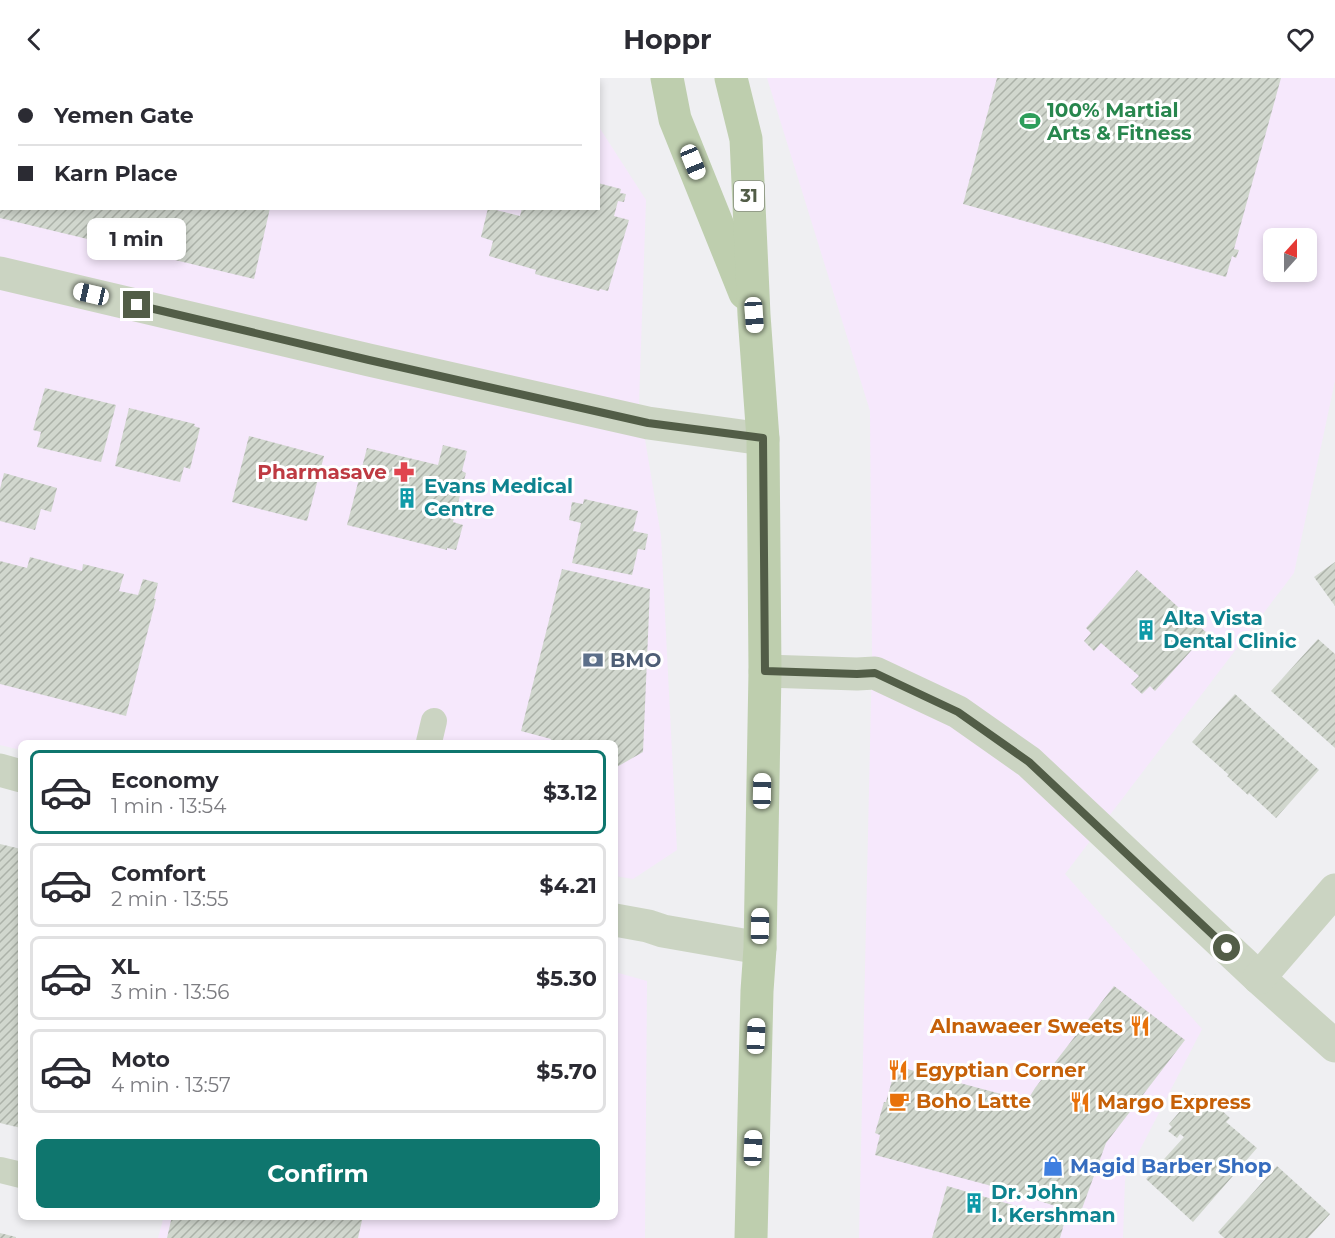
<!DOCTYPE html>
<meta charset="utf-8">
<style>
:root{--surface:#fff;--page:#f2f2f3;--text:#2b2b33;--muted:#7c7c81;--line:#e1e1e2;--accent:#0f766e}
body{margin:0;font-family:Montserrat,sans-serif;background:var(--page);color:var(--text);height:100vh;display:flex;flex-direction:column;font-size:22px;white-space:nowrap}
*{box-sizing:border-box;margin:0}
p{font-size:20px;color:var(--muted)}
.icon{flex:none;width:33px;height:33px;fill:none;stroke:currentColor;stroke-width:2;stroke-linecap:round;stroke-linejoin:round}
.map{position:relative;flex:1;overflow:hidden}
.sheet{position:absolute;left:18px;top:662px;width:600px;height:480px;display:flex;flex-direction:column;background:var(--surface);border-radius:9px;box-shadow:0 3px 9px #0003}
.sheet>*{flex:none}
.top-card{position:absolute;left:0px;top:0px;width:600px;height:132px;box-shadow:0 3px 9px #0003;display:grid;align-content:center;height:132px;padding:0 18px;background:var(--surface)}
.needle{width:39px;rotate:21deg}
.tools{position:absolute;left:1263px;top:150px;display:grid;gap:12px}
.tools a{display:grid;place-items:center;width:54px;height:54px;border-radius:9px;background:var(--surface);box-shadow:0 3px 9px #0003;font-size:30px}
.end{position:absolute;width:27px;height:27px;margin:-14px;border:8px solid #525d47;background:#fff;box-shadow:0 0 0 3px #fff}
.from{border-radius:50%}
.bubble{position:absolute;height:42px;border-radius:9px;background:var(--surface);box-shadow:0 3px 9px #0003;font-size:20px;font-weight:700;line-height:42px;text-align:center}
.car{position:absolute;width:18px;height:36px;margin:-18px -9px;border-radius:8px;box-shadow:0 0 4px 2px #0007;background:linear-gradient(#fff 24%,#345 0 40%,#fff 0 76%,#345 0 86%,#fff 0)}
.top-card b{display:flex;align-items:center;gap:21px;height:57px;font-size:22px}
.top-card b+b{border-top:2px solid var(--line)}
.top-card i{width:15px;height:15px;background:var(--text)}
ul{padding:10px 0 0;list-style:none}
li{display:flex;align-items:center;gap:18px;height:84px;margin:0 12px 9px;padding:0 6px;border:3px solid var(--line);border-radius:9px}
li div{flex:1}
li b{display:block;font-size:22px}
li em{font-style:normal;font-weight:700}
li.active{border-color:var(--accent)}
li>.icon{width:54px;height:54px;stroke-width:1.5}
.primary-button{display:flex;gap:12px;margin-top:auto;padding:12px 18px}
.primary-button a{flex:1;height:69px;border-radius:9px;background:var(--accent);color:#fff;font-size:24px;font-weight:700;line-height:69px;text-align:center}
header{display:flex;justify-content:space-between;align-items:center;height:78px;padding:0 18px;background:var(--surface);font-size:27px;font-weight:700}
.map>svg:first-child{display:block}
.commercial{fill:#f6e8fc;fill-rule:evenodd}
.building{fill:url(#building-hatch)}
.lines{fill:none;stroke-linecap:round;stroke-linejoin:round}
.lane{stroke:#cbd4c2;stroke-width:26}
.street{stroke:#cbd4c2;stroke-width:33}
.primary{stroke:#beceae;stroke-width:33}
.route{stroke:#525d47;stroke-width:8}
.labels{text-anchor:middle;stroke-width:6;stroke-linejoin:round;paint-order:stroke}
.shield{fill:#fff;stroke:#868e7e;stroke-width:1.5}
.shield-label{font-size:18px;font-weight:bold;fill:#525d47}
.leisure-label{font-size:20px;font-weight:bold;fill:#27864d;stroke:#fff;text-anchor:start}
.health-label{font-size:20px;font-weight:bold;fill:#be3a42;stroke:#fff;text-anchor:end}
.culture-label{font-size:20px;font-weight:bold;fill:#0d838f;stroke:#fff;text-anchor:start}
.service-label{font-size:20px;font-weight:bold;fill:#4e5e75;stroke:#fff;text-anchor:start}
.food-label{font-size:20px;font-weight:bold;fill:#c56008;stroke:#fff;text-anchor:start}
.shop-label{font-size:20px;font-weight:bold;fill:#366cbe;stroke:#fff;text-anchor:start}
</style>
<header><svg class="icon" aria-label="back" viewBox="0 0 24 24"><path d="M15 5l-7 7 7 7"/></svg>Hoppr<svg class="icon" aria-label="heart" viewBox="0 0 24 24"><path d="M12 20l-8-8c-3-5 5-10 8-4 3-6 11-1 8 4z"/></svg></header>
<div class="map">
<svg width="1335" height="1160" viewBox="0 0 1335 1160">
<defs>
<pattern id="building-hatch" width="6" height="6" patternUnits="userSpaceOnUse" patternTransform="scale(1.5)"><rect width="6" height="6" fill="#d1d7ce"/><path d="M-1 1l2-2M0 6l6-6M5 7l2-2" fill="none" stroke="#acb2a9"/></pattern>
</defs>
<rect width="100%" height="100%" fill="#efeff2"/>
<!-- commercial -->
<g class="commercial">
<polygon points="0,0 578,0 579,1 2,2 2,130 598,130 599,49 646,122 639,325 661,458 677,772 633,801 615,798 615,664 21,664 21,672 0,667"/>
<path d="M767,0H1335V303L1294,495L1065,796L1202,951L1125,1101L1123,1160H859L872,577L870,333ZM1274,160H1306V194H1274Z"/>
<polygon points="615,894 647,903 645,1160 158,1160 164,1138 615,1138"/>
</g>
<!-- building -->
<g class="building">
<polygon points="997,0 1281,0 1234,171 1239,172 1236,180 1232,178 1226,199 963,126"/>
<polygon points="598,105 621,111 620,115 626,116 624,124 618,123 614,138 629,142 608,213 600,211 599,213 535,196 536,192 489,178 493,163 481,159 488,130 520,138 522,130 598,130"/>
<polygon points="0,130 270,130 254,201 0,140"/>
<polygon points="45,310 116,327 101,384 37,369 41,354 33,352"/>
<polygon points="129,330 195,346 194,348 200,350 190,391 184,389 180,404 115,388"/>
<polygon points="249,358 324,378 307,443 232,424"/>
<polygon points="443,367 467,373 462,393 466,395 453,444 463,447 456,472 447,470 447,472 347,447 367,370 438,387"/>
<polygon points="4,395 57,410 51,434 41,431 35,452 0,443 0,411"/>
<polygon points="584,421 638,433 633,453 648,456 645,472 638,471 632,497 572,485 581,445 569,442 572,424 583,426"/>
<polygon points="30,479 82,493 83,486 124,496 119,513 138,517 143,501 158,505 154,521 156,521 126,638 0,606 0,483 27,490"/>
<polygon points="1335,484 1335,528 1314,499"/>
<polygon points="562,491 650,511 643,674 615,690 615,664 550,664 551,661 521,653"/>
<polygon points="1137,492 1207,555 1155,613 1150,608 1142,616 1131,606 1139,598 1101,565 1094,573 1084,563 1091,555 1086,550"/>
<polygon points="1318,561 1335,576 1335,670 1271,613"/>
<polygon points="1235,616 1319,692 1276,740 1249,715 1248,717 1227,698 1229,697 1192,664"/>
<polygon points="0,766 21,771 21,1050 0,1045"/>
<polygon points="1114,908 1185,962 1106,1065 1080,1136 1003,1111 875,1077 880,1057 875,1055 884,1024 886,1024 896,988 1027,1023 1035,1010"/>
<polygon points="1195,1016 1214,1032 1217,1028 1230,1040 1226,1044 1257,1070 1193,1144 1146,1101 1184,1059 1180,1056 1177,1060 1168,1053 1172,1049 1169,1046"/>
<polygon points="1277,1088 1330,1136 1308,1160 1224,1160 1218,1154"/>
<polygon points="947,1108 1065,1142 1060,1160 932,1160"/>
<polygon points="172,1138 363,1138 358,1160 167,1160"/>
<polygon points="0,1155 16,1159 16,1160 0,1160"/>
</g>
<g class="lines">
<!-- lane -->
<g class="lane">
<polyline points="429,664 434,643"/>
<polyline points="0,1092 21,1097"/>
</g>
<!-- street -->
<g class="street">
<polyline points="0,195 369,282 648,345 763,361"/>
<polyline points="765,593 857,596 875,595 958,634 1029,684 1259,900 1335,968"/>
<polyline points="0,692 21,698"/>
<polyline points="615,842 648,848 663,853 760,870"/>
<polyline points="1259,900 1335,812"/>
</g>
<!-- primary -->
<g class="primary">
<polyline points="667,0 675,41 745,215"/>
<polyline points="731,0 746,61 754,237 763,361 765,593 760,870 757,913 751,1160"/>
</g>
</g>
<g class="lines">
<!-- route -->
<polyline class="route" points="137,227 369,282 648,345 763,360 765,593 857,596 875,595 958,634 1029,684 1227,870"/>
</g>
<!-- icons -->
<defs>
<g id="stadium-bare" transform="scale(1.62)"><path d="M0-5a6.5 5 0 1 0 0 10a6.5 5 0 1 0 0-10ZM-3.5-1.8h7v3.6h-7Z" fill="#2e9e5b" stroke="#fff" stroke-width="2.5" paint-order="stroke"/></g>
<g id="pharmacy-bare" transform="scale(1.62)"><path d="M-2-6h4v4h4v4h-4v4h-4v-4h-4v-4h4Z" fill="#e0444e" stroke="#fff" stroke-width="2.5" paint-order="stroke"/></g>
<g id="building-bare" transform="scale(1.62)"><path d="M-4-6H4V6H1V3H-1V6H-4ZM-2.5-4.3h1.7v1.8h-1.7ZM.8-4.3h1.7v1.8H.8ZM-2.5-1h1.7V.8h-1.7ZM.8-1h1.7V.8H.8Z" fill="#0f9aa8" stroke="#fff" stroke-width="2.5" paint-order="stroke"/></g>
<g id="bank-bare" transform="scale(1.62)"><path d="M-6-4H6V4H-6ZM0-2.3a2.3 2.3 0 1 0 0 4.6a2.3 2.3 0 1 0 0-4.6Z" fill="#5c6f8a" stroke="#fff" stroke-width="2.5" paint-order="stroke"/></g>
<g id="restaurant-bare" transform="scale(1.62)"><path d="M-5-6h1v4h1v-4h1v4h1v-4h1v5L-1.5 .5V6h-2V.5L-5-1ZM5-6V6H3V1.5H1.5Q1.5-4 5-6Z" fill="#e8710a" stroke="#fff" stroke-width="2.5" paint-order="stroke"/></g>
<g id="cafe-bare" transform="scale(1.62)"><path d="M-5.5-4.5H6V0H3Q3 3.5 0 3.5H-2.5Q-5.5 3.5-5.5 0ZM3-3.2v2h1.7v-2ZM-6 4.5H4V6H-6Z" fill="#e8710a" stroke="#fff" stroke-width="2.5" paint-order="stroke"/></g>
<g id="shop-bare" transform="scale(1.62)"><path d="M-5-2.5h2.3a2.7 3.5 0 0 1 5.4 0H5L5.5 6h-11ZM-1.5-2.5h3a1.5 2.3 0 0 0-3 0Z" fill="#3f7fe0" stroke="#fff" stroke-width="2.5" paint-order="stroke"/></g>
</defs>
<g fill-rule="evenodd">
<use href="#stadium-bare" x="1030" y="43"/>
<use href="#pharmacy-bare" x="404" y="394"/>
<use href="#building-bare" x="407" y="420"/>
<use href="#building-bare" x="1146" y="552"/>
<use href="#bank-bare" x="593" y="582"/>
<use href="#restaurant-bare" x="1140" y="948"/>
<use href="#restaurant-bare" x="898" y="992"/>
<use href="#cafe-bare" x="899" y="1023"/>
<use href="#restaurant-bare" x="1080" y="1024"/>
<use href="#shop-bare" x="1053" y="1088"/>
<use href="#building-bare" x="974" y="1125"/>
</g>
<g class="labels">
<!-- shield labels -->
<rect class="shield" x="734" y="103" width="30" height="30" rx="4.5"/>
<g class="shield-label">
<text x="749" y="124">31</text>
</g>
<!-- leisure labels -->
<g class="leisure-label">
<text x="1047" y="39">100% Martial<tspan x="1047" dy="23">Arts &amp; Fitness</tspan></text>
</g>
<!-- health labels -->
<g class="health-label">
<text x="387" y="401">Pharmasave</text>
</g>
<!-- culture labels -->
<g class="culture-label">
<text x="424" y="415">Evans Medical<tspan x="424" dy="23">Centre</tspan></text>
<text x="1163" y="547">Alta Vista<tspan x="1163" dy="23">Dental Clinic</tspan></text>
<text x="991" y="1121">Dr. John<tspan x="991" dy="23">I. Kershman</tspan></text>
</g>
<!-- service labels -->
<g class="service-label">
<text x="610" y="589">BMO</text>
</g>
<!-- food labels -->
<g class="food-label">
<text x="1123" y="955" text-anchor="end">Alnawaeer Sweets</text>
<text x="915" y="999">Egyptian Corner</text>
<text x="916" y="1030">Boho Latte</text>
<text x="1097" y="1031">Margo Express</text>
</g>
<!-- shop labels -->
<g class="shop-label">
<text x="1070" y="1095">Magid Barber Shop</text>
</g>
</g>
</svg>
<div class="tools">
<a><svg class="needle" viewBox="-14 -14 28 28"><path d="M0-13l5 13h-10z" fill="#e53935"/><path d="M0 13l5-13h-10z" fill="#7c7c81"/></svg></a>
</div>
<i class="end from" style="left:1227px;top:870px"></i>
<i class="end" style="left:137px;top:227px"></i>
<div class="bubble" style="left:87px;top:140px;width:99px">1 min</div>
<i class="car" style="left:693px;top:84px;rotate:158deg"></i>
<i class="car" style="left:91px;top:216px;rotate:283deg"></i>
<i class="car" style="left:754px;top:237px;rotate:176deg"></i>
<i class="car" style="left:762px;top:713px;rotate:1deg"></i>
<i class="car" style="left:760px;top:848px;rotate:1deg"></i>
<i class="car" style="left:756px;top:958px;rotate:2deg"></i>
<i class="car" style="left:753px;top:1070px;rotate:2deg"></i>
<div class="top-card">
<b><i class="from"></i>Yemen Gate</b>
<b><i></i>Karn Place</b>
</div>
<section class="sheet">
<ul>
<li class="active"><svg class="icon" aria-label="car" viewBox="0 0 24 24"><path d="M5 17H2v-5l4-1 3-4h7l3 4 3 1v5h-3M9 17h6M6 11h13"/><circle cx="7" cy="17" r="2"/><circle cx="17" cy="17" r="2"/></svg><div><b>Economy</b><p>1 min · 13:54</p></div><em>$3.12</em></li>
<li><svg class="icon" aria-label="car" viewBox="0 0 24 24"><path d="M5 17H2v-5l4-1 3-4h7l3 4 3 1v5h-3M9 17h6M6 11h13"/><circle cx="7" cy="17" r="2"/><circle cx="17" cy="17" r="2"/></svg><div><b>Comfort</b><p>2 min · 13:55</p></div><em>$4.21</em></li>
<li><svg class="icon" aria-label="car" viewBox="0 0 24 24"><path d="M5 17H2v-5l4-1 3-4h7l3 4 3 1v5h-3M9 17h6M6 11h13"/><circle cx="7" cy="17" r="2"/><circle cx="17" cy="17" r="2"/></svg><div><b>XL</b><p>3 min · 13:56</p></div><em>$5.30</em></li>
<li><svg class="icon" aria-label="car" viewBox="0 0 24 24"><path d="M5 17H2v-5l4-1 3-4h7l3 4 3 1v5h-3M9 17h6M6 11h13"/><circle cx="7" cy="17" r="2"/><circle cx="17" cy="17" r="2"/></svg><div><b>Moto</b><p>4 min · 13:57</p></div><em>$5.70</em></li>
</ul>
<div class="primary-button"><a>Confirm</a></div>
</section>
</div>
